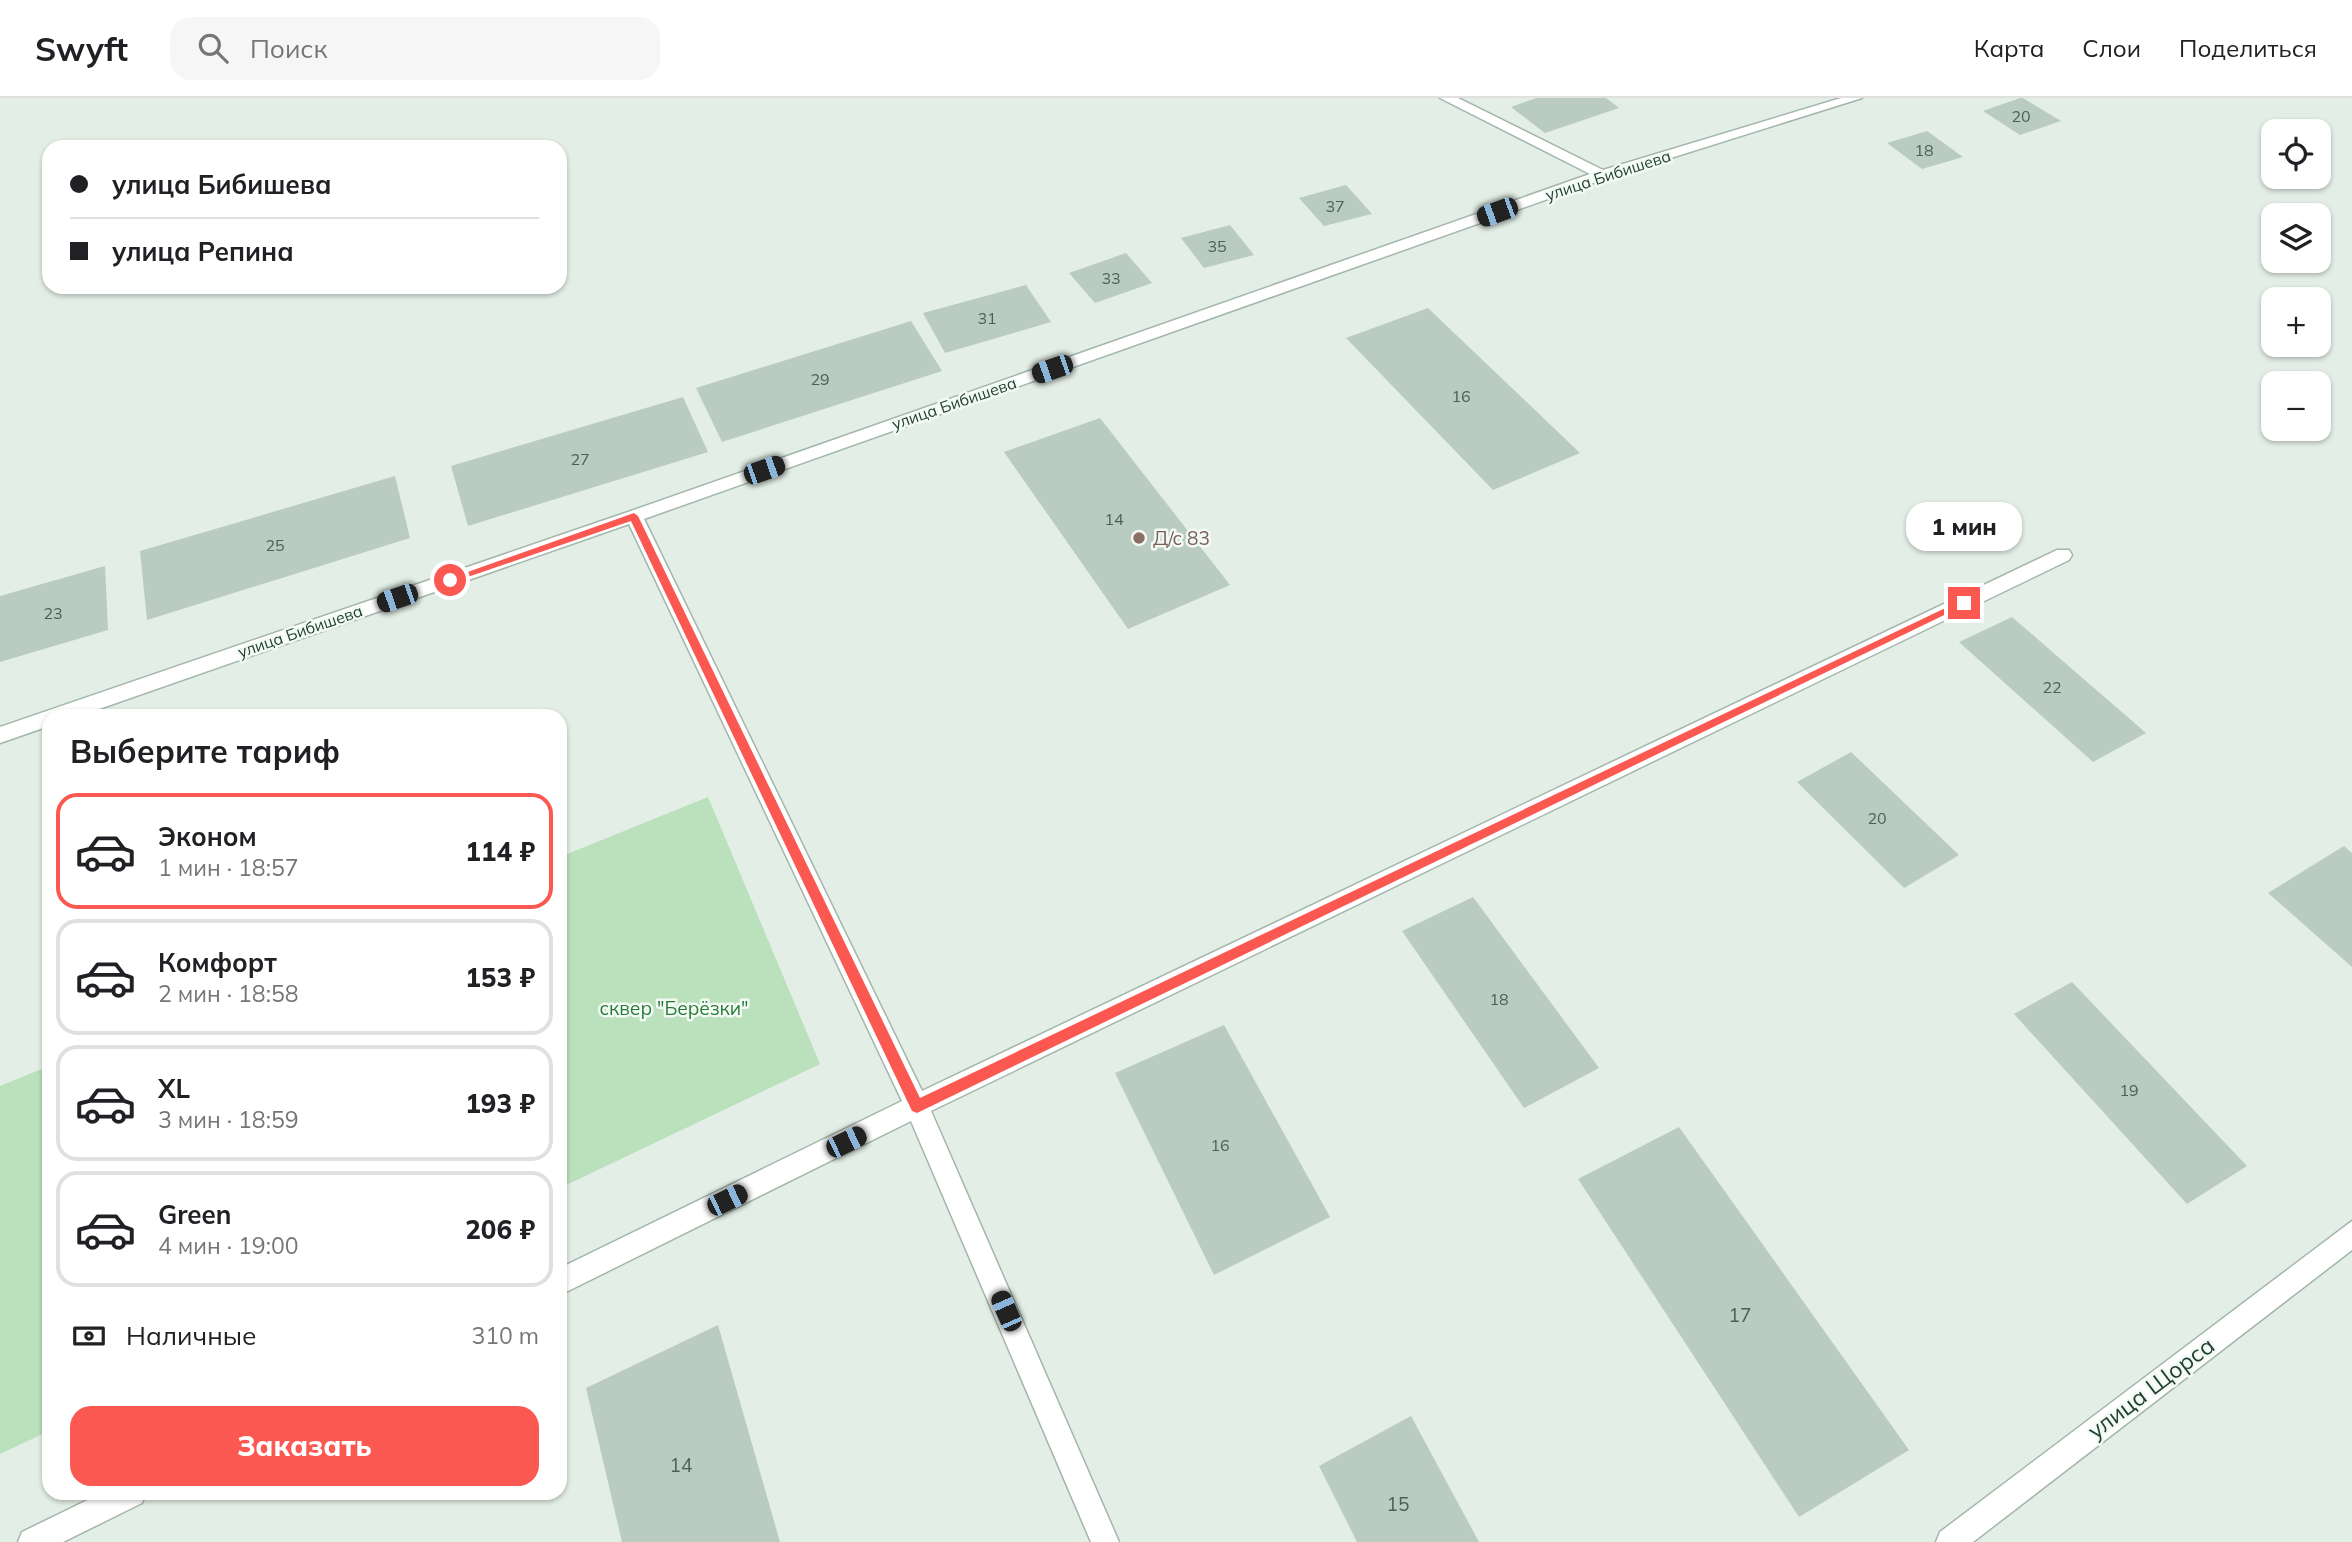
<!DOCTYPE html>
<html lang="ru">
<meta charset="utf-8">
<style>
:root{--surface:#fff;--page:#f6f6f6;--text:#202124;--muted:#757577;--line:#e0e0e0;--accent:#fc5852}
body{margin:0;font-family:Mulish,sans-serif;background:var(--page);color:var(--text);height:100vh;display:flex;flex-direction:column;font-size:26px;white-space:nowrap}
*{box-sizing:border-box;margin:0}
p{font-size:23px;color:var(--muted)}
.icon{flex:none;width:38px;height:38px;fill:none;stroke:currentColor;stroke-width:2;stroke-linecap:round;stroke-linejoin:round}
.map{position:relative;flex:1;overflow:hidden}
.details{position:absolute;left:42px;top:611px;width:525px;height:791px;display:flex;flex-direction:column;background:var(--surface);border-radius:21px;box-shadow:0 2px 5px #0004}
.details>*{flex:none}
.top-card{position:absolute;left:42px;top:42px;width:525px;height:154px;border-radius:21px;box-shadow:0 2px 5px #0004;display:grid;align-content:center;height:154px;padding:0 28px;background:var(--surface)}
.fabs{position:absolute;left:2261px;top:21px;display:grid;gap:14px}
.fabs a{display:grid;place-items:center;width:70px;height:70px;border-radius:14px;background:var(--surface);box-shadow:0 2px 5px #0004;font-size:35px}
.end{position:absolute;width:32px;height:32px;margin:-16px;border:9px solid #fc5852;background:#fff;box-shadow:0 0 0 4px #fff}
.from{border-radius:50%}
.bubble{position:absolute;height:49px;border-radius:21px;background:var(--surface);box-shadow:0 2px 5px #0004;font-size:23px;font-weight:800;line-height:49px;text-align:center}
.car{position:absolute;width:21px;height:42px;margin:-21px -10px;border-radius:9px;box-shadow:0 0 5px 2px #0007;background:linear-gradient(#222 24%,#8ab4d8 0 40%,#222 0 76%,#8ab4d8 0 86%,#222 0)}
.top-card b{display:flex;align-items:center;gap:24px;height:66px;font-size:26px}
.top-card b+b{border-top:2px solid var(--line)}
.top-card i{width:18px;height:18px;background:var(--text)}
ul{padding:0;list-style:none}
li{display:flex;align-items:center;gap:21px;height:116px;margin:0 14px 10px;padding:0 14px;border:4px solid var(--line);border-radius:21px}
li div{flex:1}
li b{display:block;font-size:26px}
li em{font-style:normal;font-weight:800}
li.active{border-color:var(--accent)}
li>.icon{width:63px;height:63px;stroke-width:1.5}
h2{padding:0 28px;font-size:32px;line-height:84px}
.pay{display:flex;align-items:center;gap:18px;height:77px;padding:0 28px;font-size:26px}
.pay p{margin-inline-start:auto}
.button{display:flex;gap:14px;margin-top:auto;padding:14px 28px}
.button a{flex:1;height:80px;border-radius:21px;background:var(--accent);color:#fff;font-size:28px;font-weight:800;line-height:80px;text-align:center}
header{display:flex;align-items:center;gap:42px;box-sizing:border-box;height:98px;padding:0 35px;background:var(--surface);border-bottom:2px solid var(--line)}
header strong{font-size:33px}
nav{display:flex;gap:38px;margin-inline-start:auto;font-size:24px}
.search{width:490px;height:63px;background:var(--page);display:flex;align-items:center;gap:18px;box-sizing:border-box;padding:0 24px;border-radius:21px;color:var(--muted);font-size:26px}
.map>svg:first-child{display:block}
.green{fill:#bae0bc}
.building{fill:#baccc1}
.lines{fill:none;stroke-linecap:round;stroke-linejoin:round}
.minor-casing{stroke:#a4b6ac;stroke-width:3}
.minor{fill:#fff;fill-rule:evenodd}
.route{fill:#fc5852}
.education-dot{fill:#8d6e63;stroke:#f3faf5;stroke-width:2.5}
.labels{text-anchor:middle;stroke-width:5;stroke-linejoin:round;paint-order:stroke}
.number-label{font-size:16px;fill:#476355}
.far-street-label{font-size:16px;fill:#214031;stroke:#f3faf5}
.education-label{font-size:19px;fill:#785e54;stroke:#f3faf5;text-anchor:start}
.park-label{font-size:19px;fill:#287b36;stroke:#f3faf5}
.near-number-label{font-size:19px;fill:#476355}
.near-street-label{font-size:23px;fill:#214031;stroke:#f3faf5}
</style>
<header>
<strong>Swyft</strong>
<div class="search"><svg class="icon" aria-label="search" viewBox="0 0 24 24"><circle cx="10" cy="10" r="6"/><path d="M15 15l6 6"/></svg>Поиск</div>
<nav><a>Карта</a><a>Слои</a><a>Поделиться</a></nav>
</header>
<div class="map">
<svg width="2352" height="1444" viewBox="0 0 2352 1444">
<rect width="100%" height="100%" fill="#e2eee6"/>
<!-- green -->
<g class="green">
<polygon points="708,699 820,966 560,1090 560,759"/>
<polygon points="49,968 49,1333 0,1356 0,988"/>
</g>
<!-- building -->
<g class="building">
<polygon points="1536,0 1606,0 1619,10 1545,35 1511,9"/>
<polygon points="2020,0 2023,0 2061,23 2020,37 1983,13"/>
<polygon points="1927,33 1963,59 1922,71 1887,45"/>
<polygon points="1346,87 1372,116 1324,128 1299,100"/>
<polygon points="1230,127 1254,157 1204,170 1181,140"/>
<polygon points="1126,155 1152,185 1095,205 1069,175"/>
<polygon points="1026,187 1051,224 945,255 923,215"/>
<polygon points="1428,210 1580,355 1493,392 1346,240"/>
<polygon points="911,223 942,273 722,344 696,290"/>
<polygon points="683,299 708,354 468,428 451,368"/>
<polygon points="1100,320 1230,487 1128,531 1004,354"/>
<polygon points="395,378 410,440 147,522 140,453"/>
<polygon points="105,468 108,532 0,564 0,498"/>
<polygon points="2012,519 2146,635 2093,664 1959,544"/>
<polygon points="1851,654 1959,757 1904,790 1797,684"/>
<polygon points="2344,748 2352,755 2352,869 2268,795"/>
<polygon points="1473,799 1599,970 1524,1010 1402,833"/>
<polygon points="2072,884 2247,1068 2187,1106 2014,916"/>
<polygon points="1224,927 1330,1119 1214,1177 1115,975"/>
<polygon points="1679,1029 1909,1352 1799,1419 1578,1081"/>
<polygon points="718,1227 780,1444 622,1444 586,1290"/>
<polygon points="1411,1318 1479,1444 1357,1444 1319,1368"/>
</g>
<g class="lines">
<!-- minor casing -->
<g class="minor-casing">
<g id="minor">
<polygon points="1440,0 1458,0 1603,72 1841,0 1862,0 1607,80 644,421 922,993 2057,452 2069,452 2072,457 2069,462 931,1013 1119,1444 1091,1444 911,1023 560,1197 560,1170 902,1003 629,426 79,618 49,618 49,628 0,645 0,629 628,414 1590,76"/>
<polygon points="2352,1123 2352,1152 1973,1444 1936,1444 1940,1434"/>
<polygon points="102,1395 146,1395 142,1405 63,1444 18,1444 22,1434"/>
</g>
</g>
<!-- minor -->
<use href="#minor" class="minor"/>
</g>
<!-- route -->
<polygon class="route" points="634,415 638,418 920,1000 1960,503 1969,505 917,1015 912,1013 631,423 453,484 445,482"/>
<!-- markers -->
<circle class="education-dot" cx="1139" cy="440" r="7"/>
<g class="labels">
<!-- number labels -->
<g class="number-label">
<text x="2021" y="24">20</text>
<text x="1924" y="58">18</text>
<text x="1335" y="114">37</text>
<text x="1217" y="154">35</text>
<text x="1111" y="186">33</text>
<text x="987" y="226">31</text>
<text x="820" y="287">29</text>
<text x="1461" y="304">16</text>
<text x="580" y="367">27</text>
<text x="1114" y="427">14</text>
<text x="275" y="453">25</text>
<text x="53" y="521">23</text>
<text x="2052" y="595">22</text>
<text x="1877" y="726">20</text>
<text x="1499" y="907">18</text>
<text x="2129" y="998">19</text>
<text x="1220" y="1053">16</text>
</g>
<!-- far-street labels -->
<g class="far-street-label">
<text transform="translate(1608 77) rotate(-18)" y="6">улица Бибишева</text>
<text transform="translate(954 305) rotate(-19)" y="6">улица Бибишева</text>
<text transform="translate(300 533) rotate(-19)" y="6">улица Бибишева</text>
</g>
<!-- education labels -->
<g class="education-label">
<text x="1153" y="447">Д/с 83</text>
</g>
<!-- park labels -->
<g class="park-label">
<text x="674" y="917">сквер "Берёзки"</text>
</g>
<!-- near-number labels -->
<g class="near-number-label">
<text x="1740" y="1224">17</text>
<text x="681" y="1374">14</text>
<text x="1398" y="1413">15</text>
</g>
<!-- near-street labels -->
<g class="near-street-label">
<text transform="translate(2151 1290) rotate(-37)" y="8">улица Щорса</text>
</g>
</g>
</svg>
<div class="fabs">
<a><svg class="icon" aria-label="locate" viewBox="0 0 24 24"><circle cx="12" cy="12" r="6"/><path d="M12 2v4M12 18v4M2 12h4M18 12h4"/></svg></a>
<a><svg class="icon" aria-label="layers" viewBox="0 0 24 24"><path d="M12 4l9 5-9 5-9-5zM3 14l9 5 9-5"/></svg></a>
<a>+</a>
<a>−</a>
</div>
<i class="end from" style="left:450px;top:482px"></i>
<i class="end" style="left:1964px;top:505px"></i>
<div class="bubble" style="left:1906px;top:404px;width:116px">1 мин</div>
<i class="car" style="left:1497px;top:114px;rotate:250deg"></i>
<i class="car" style="left:1052px;top:271px;rotate:251deg"></i>
<i class="car" style="left:764px;top:372px;rotate:71deg"></i>
<i class="car" style="left:397px;top:500px;rotate:251deg"></i>
<i class="car" style="left:846px;top:1044px;rotate:64deg"></i>
<i class="car" style="left:727px;top:1102px;rotate:64deg"></i>
<i class="car" style="left:1006px;top:1213px;rotate:336deg"></i>
<div class="top-card">
<b><i class="from"></i>улица Бибишева</b>
<b><i></i>улица Репина</b>
</div>
<section class="details">
<h2>Выберите тариф</h2>
<ul>
<li class="active"><svg class="icon" aria-label="car" viewBox="0 0 24 24"><path d="M5 17H2v-5l4-1 3-4h7l3 4 3 1v5h-3M9 17h6M6 11h13"/><circle cx="7" cy="17" r="2"/><circle cx="17" cy="17" r="2"/></svg><div><b>Эконом</b><p>1 мин · 18:57</p></div><em>114 ₽</em></li>
<li><svg class="icon" aria-label="car" viewBox="0 0 24 24"><path d="M5 17H2v-5l4-1 3-4h7l3 4 3 1v5h-3M9 17h6M6 11h13"/><circle cx="7" cy="17" r="2"/><circle cx="17" cy="17" r="2"/></svg><div><b>Комфорт</b><p>2 мин · 18:58</p></div><em>153 ₽</em></li>
<li><svg class="icon" aria-label="car" viewBox="0 0 24 24"><path d="M5 17H2v-5l4-1 3-4h7l3 4 3 1v5h-3M9 17h6M6 11h13"/><circle cx="7" cy="17" r="2"/><circle cx="17" cy="17" r="2"/></svg><div><b>XL</b><p>3 мин · 18:59</p></div><em>193 ₽</em></li>
<li><svg class="icon" aria-label="car" viewBox="0 0 24 24"><path d="M5 17H2v-5l4-1 3-4h7l3 4 3 1v5h-3M9 17h6M6 11h13"/><circle cx="7" cy="17" r="2"/><circle cx="17" cy="17" r="2"/></svg><div><b>Green</b><p>4 мин · 19:00</p></div><em>206 ₽</em></li>
</ul>
<div class="pay"><svg class="icon" aria-label="cash" viewBox="0 0 24 24"><path d="M3 7h18v10H3z"/><circle cx="12" cy="12" r="2"/></svg>Наличные<p>310 m</p></div>
<div class="button"><a>Заказать</a></div>
</section>
</div>
